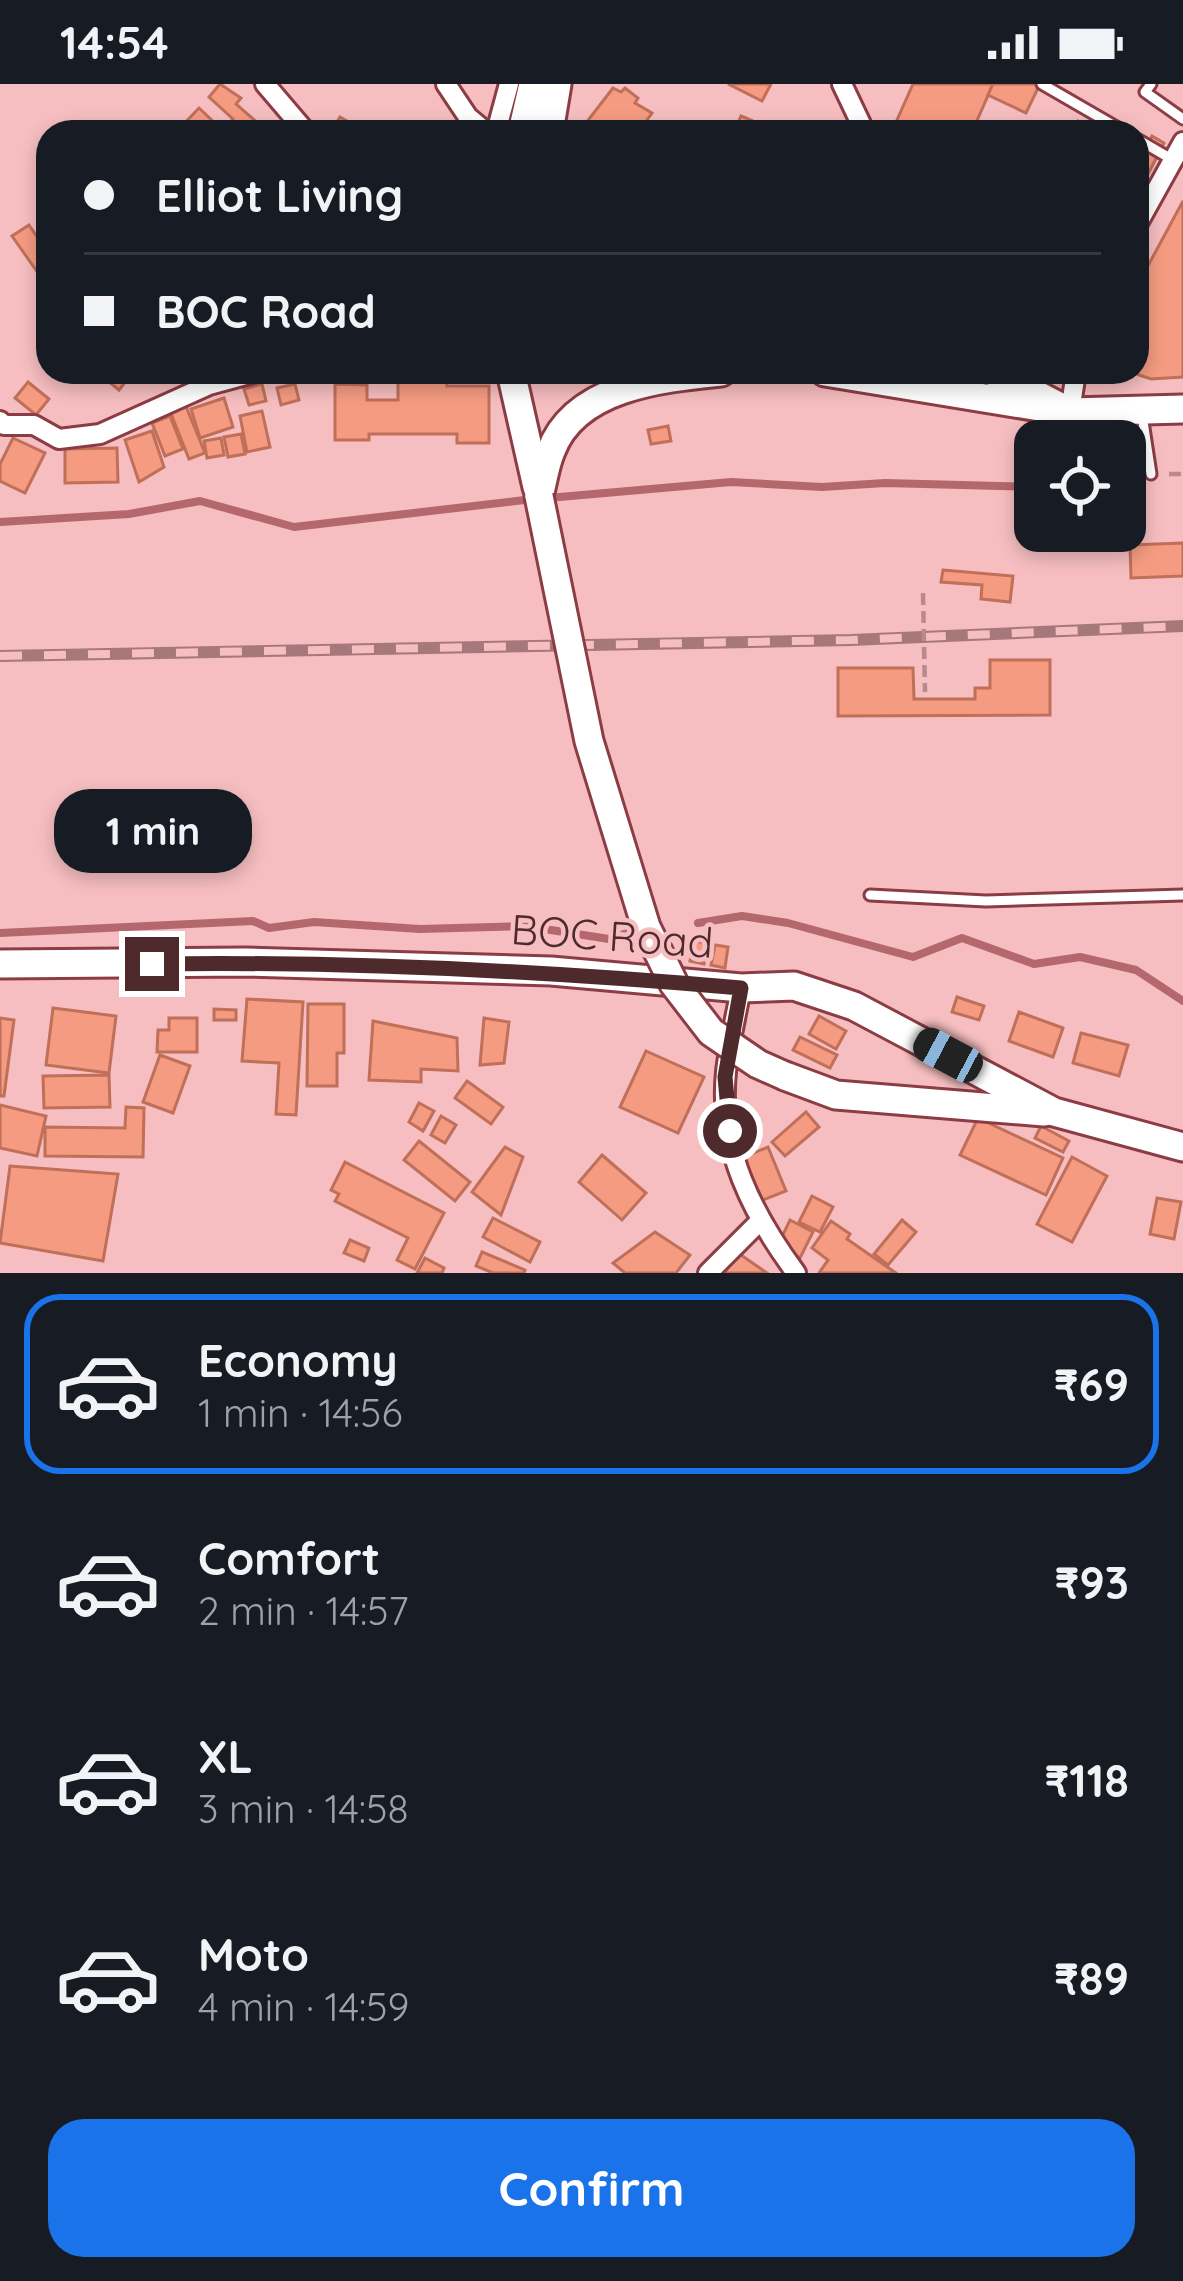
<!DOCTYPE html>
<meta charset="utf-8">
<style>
:root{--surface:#171b24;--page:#242831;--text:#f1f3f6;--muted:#9ea1a6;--line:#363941;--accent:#1a73e8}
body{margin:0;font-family:Quicksand,sans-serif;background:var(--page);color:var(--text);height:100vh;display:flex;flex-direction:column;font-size:45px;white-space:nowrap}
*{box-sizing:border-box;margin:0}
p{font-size:39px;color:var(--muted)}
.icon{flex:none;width:66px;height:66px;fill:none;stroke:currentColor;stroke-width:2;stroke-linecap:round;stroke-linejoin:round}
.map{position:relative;height:1189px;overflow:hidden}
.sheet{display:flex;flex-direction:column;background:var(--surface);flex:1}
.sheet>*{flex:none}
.top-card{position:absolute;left:36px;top:36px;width:1113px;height:264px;border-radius:36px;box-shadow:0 6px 18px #0003;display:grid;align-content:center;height:264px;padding:0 48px;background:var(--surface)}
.controls{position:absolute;left:1014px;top:336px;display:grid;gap:24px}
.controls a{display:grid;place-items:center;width:132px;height:132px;border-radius:24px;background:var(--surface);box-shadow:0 6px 18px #0003;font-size:60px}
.end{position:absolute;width:54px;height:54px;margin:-27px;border:15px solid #4f2a2d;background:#fff;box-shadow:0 0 0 6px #fff}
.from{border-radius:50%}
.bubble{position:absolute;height:84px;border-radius:36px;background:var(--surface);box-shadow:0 6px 18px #0003;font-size:39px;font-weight:800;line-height:84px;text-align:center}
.car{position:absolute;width:36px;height:72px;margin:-36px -18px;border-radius:15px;box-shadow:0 0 9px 3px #0007;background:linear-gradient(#222 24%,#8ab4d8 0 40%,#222 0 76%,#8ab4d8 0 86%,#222 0)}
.top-card b{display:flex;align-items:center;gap:42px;height:114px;font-size:45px}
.top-card b+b{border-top:3px solid var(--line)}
.top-card i{width:30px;height:30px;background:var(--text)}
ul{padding:21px 0 0;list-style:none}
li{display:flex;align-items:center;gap:36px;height:180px;margin:0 24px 18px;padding:0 24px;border:6px solid transparent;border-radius:36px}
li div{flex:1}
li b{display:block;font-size:45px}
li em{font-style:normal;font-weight:800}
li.current{border-color:var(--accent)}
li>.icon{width:108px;height:108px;stroke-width:1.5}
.button{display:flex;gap:24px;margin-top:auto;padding:24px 48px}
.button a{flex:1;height:138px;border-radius:36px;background:var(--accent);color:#fff;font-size:48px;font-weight:800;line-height:138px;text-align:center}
.status{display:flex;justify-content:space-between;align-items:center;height:84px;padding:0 60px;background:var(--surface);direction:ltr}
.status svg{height:33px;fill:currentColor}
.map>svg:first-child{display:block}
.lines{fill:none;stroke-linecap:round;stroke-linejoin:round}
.stream{stroke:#b4686d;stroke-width:8}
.building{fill:#f59b82;stroke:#c06f59;stroke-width:3}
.lane-casing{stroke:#8c3c44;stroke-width:15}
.street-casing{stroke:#8c3c44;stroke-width:24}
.secondary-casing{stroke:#8c3c44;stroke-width:33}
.path{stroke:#ba898b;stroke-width:4.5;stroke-dasharray:12 6;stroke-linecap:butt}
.lane{stroke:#fff;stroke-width:9}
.street{stroke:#fff;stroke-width:18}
.secondary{stroke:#fff;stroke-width:27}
.rail-casing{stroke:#a7787a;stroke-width:12}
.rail{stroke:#f6bec0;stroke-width:8;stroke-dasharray:22;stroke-linecap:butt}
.secondary-bridge-casing{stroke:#8c3c44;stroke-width:33;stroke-linecap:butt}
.path-bridge{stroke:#ba898b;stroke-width:4.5;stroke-dasharray:12 6;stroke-linecap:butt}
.secondary-bridge{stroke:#fff;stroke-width:27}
.route{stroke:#4f2a2d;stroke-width:15}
.labels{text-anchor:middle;stroke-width:9;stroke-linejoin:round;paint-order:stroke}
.street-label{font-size:42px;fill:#4f2a2d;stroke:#f6bec0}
</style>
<div class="status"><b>14:54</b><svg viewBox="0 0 49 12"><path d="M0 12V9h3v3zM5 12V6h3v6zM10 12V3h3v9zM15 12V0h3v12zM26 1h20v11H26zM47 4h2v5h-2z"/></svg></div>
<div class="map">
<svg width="1183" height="1189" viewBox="0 0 1183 1189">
<rect width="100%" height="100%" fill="#f6bec0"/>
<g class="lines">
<!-- stream -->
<g class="stream">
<polyline points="548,414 731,398 822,403 885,399 1032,403"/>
<polyline points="0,438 129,430 200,417 294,443 533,415"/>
<polyline points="698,839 742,832 788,839 913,873 962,854 1034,880 1080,873 1136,886 1183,917"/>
<polyline points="0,849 253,837 269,844 314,838 420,845 525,842 609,855 630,848"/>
</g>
</g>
<!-- building -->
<g class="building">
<polygon points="220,0 241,14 236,20 268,48 224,45 233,35 209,13"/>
<polygon points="728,0 771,0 762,17"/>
<polygon points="913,0 993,0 972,48 899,48 893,45"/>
<polygon points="993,0 1040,0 1026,29 988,11"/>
<polygon points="613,4 621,8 625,4 638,14 635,19 652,29 642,43 637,40 631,48 579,48"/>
<polygon points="199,24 218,42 212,48 180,48 178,46"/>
<polygon points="741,32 779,48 734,48"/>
<polygon points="340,33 367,48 331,48"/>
<polygon points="1078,37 1097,47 1072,48"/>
<polygon points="1152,52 1164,59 1145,96 1137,92 1137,72 1141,74"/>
<polygon points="1183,117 1183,293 1151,295 1130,288 1137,288 1137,202"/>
<polygon points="29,141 48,169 48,182 38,189 12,152"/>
<polygon points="97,288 133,288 119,306"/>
<polygon points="398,290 447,290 447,302 489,302 489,359 457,359 457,350 369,350 369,356 335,356 335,300 367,301 367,316 398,316"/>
<polygon points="28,298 49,315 36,331 15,314"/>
<polygon points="262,300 266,317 249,321 244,305"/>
<polygon points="295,300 299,316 281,321 277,304"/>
<polygon points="224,314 233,343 200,354 191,325"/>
<polygon points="185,320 205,369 189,375 170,327"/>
<polygon points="262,327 270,363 247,368 240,332"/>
<polygon points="170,332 183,365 165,372 152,339"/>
<polygon points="668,342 671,357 651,360 648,346"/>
<polygon points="152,347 164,383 139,398 125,356"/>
<polygon points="241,350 245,370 228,373 224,353"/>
<polygon points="13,354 45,369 25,409 0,397 0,380"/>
<polygon points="221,354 224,371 207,374 204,357"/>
<polygon points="117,364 118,398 65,399 65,365"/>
<polygon points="1183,459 1183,492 1131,494 1130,461"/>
<polygon points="943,486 1013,492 1010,518 981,515 982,501 941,498"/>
<polygon points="990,576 1050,576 1050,631 838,632 838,584 913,584 914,615 975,615 975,604 990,604"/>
<polygon points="694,857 708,859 704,880 690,877"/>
<polygon points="715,861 728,863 725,884 711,881"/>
<polygon points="957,913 984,922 979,936 952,928"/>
<polygon points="247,915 303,918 296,1031 276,1030 279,979 242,977"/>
<polygon points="308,920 344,920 344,969 337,969 337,1002 307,1002"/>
<polygon points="53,924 116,932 109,989 46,981"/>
<polygon points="214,925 236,926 236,936 214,936"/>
<polygon points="1019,928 1063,944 1053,973 1009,957"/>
<polygon points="819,932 846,947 836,965 809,950"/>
<polygon points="0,934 14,936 4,1012 0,1012"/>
<polygon points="169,934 197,934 197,968 157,968 158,946 169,946"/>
<polygon points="484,934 509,938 504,979 480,981"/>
<polygon points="373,937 457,954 458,987 421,985 421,998 369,996"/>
<polygon points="1081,949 1128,961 1119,992 1073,979"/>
<polygon points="800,953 837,971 830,984 793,966"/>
<polygon points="646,967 704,993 678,1049 620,1023"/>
<polygon points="160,971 190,982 173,1029 143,1018"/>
<polygon points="109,991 110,1023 44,1024 43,992"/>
<polygon points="467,997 503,1023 491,1040 455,1014"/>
<polygon points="419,1019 434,1027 423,1047 409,1038"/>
<polygon points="0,1021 46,1032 37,1072 0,1064"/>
<polygon points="126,1023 144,1024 143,1073 45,1072 45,1043 125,1044"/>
<polygon points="806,1028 819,1043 785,1072 772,1058"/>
<polygon points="441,1032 456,1041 445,1059 431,1051"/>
<polygon points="978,1034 1063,1074 1046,1111 960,1071"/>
<polygon points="1041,1042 1069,1057 1063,1068 1035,1054"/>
<polygon points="419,1057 470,1098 455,1117 404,1076"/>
<polygon points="505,1063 523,1073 501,1131 472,1108"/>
<polygon points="768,1063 786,1107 755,1119 737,1076"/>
<polygon points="602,1071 646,1109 622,1136 579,1098"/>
<polygon points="1072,1073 1107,1092 1072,1158 1037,1140"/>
<polygon points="345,1078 444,1129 415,1185 397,1176 408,1154 335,1117 339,1110 331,1106"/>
<polygon points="10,1082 118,1090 103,1177 0,1159"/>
<polygon points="812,1112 833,1123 820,1148 799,1138"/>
<polygon points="1157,1114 1181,1118 1174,1155 1150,1150"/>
<polygon points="493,1134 540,1158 530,1178 483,1153"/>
<polygon points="790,1136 813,1148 800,1174 777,1163"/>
<polygon points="902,1136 916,1148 888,1181 874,1170"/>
<polygon points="831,1137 850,1150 847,1155 896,1189 819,1189 828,1176 812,1164"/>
<polygon points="655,1148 690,1171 676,1189 625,1189 613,1179"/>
<polygon points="350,1156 369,1164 364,1177 344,1169"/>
<polygon points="482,1168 525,1186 524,1189 493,1189 476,1182"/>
<polygon points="738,1169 767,1189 724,1189"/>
<polygon points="425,1174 444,1184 442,1189 417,1189"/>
</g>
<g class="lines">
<!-- lane casing -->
<g class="lane-casing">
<g id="lane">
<polyline points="1042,0 1125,48"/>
<polyline points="1151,0 1145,8 1183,35"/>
<polyline points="1137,55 1173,76"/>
<polyline points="1142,331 1151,390"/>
<polyline points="870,811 986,817 1183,811"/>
</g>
</g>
<!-- street casing -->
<g class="street-casing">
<g id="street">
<polyline points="265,0 306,48"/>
<polyline points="446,0 468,33 486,48"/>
<polyline points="842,0 861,40 859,48"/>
<polyline points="496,48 509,0"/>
<polyline points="1137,141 1183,58"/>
<polyline points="1070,328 1076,288"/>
<polyline points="0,337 4,341 34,341 59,355 100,350 209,301 257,288"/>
<path d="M741,904C736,932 729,960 726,988C718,1064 753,1131 796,1189"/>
<polyline points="708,1189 759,1138"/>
</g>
</g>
<!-- secondary casing -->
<g class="secondary-casing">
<g id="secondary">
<polyline points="522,48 533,0"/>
<polyline points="549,48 557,0"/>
<polyline points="511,288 537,403"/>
<polyline points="825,288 1070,328"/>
<polyline points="993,288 1070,328 1183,325"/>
<path d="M539,412C543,398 545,381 551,367C575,302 662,294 721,288"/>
<polyline points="0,880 245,878 551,887 741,904 794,902 854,922 1054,1028 1183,1063"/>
<polyline points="785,992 836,1011 1044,1028"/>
</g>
</g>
<!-- path -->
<polyline class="path" points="1169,390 1183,390"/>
<!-- lane -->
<use href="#lane" class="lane"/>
<!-- street -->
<use href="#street" class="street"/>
<!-- secondary -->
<use href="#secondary" class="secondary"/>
<!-- rail casing -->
<g class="rail-casing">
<polyline id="rail" points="0,572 851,556 1183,542"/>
</g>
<!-- rail -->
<use href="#rail" class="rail"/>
<!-- secondary-bridge casing -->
<g class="secondary-bridge-casing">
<polyline id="secondary-bridge" points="539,412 589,657 646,843 674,900 711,948 758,980 785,992"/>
</g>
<!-- path-bridge -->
<polyline class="path-bridge" points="923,509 925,608"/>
<!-- secondary-bridge -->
<use href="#secondary-bridge" class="secondary-bridge"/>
</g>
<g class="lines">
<!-- route -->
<path class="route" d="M152,880C349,877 545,887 741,904L725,993L730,1047"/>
</g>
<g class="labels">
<!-- street labels -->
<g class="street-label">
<text transform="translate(612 852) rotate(4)" y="15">BOC Road</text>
</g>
</g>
</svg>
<div class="controls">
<a><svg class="icon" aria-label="locate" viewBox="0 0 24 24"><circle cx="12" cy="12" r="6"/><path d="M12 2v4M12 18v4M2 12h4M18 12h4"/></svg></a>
</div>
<i class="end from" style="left:730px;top:1047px"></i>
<i class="end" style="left:152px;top:880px"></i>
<div class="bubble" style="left:54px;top:705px;width:198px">1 min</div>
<i class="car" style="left:948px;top:971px;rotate:298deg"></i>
<div class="top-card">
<b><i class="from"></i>Elliot Living</b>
<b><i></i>BOC Road</b>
</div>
</div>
<section class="sheet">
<ul>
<li class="current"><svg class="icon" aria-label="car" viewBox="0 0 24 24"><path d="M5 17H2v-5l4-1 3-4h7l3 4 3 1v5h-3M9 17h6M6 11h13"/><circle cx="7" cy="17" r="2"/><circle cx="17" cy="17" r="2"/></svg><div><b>Economy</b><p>1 min · 14:56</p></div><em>₹69</em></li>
<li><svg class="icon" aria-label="car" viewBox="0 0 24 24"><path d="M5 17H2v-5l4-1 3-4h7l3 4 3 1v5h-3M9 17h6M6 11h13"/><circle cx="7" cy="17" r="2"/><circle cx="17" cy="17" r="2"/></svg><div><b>Comfort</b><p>2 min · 14:57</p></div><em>₹93</em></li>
<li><svg class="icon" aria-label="car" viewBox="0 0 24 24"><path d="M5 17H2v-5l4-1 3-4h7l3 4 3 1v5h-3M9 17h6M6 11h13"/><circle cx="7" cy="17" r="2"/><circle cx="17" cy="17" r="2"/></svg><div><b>XL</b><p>3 min · 14:58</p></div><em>₹118</em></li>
<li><svg class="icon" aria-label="car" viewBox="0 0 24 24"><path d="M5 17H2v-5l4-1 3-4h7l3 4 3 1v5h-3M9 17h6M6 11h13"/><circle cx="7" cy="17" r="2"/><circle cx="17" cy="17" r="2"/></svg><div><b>Moto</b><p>4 min · 14:59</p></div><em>₹89</em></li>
</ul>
<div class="button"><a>Confirm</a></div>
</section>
